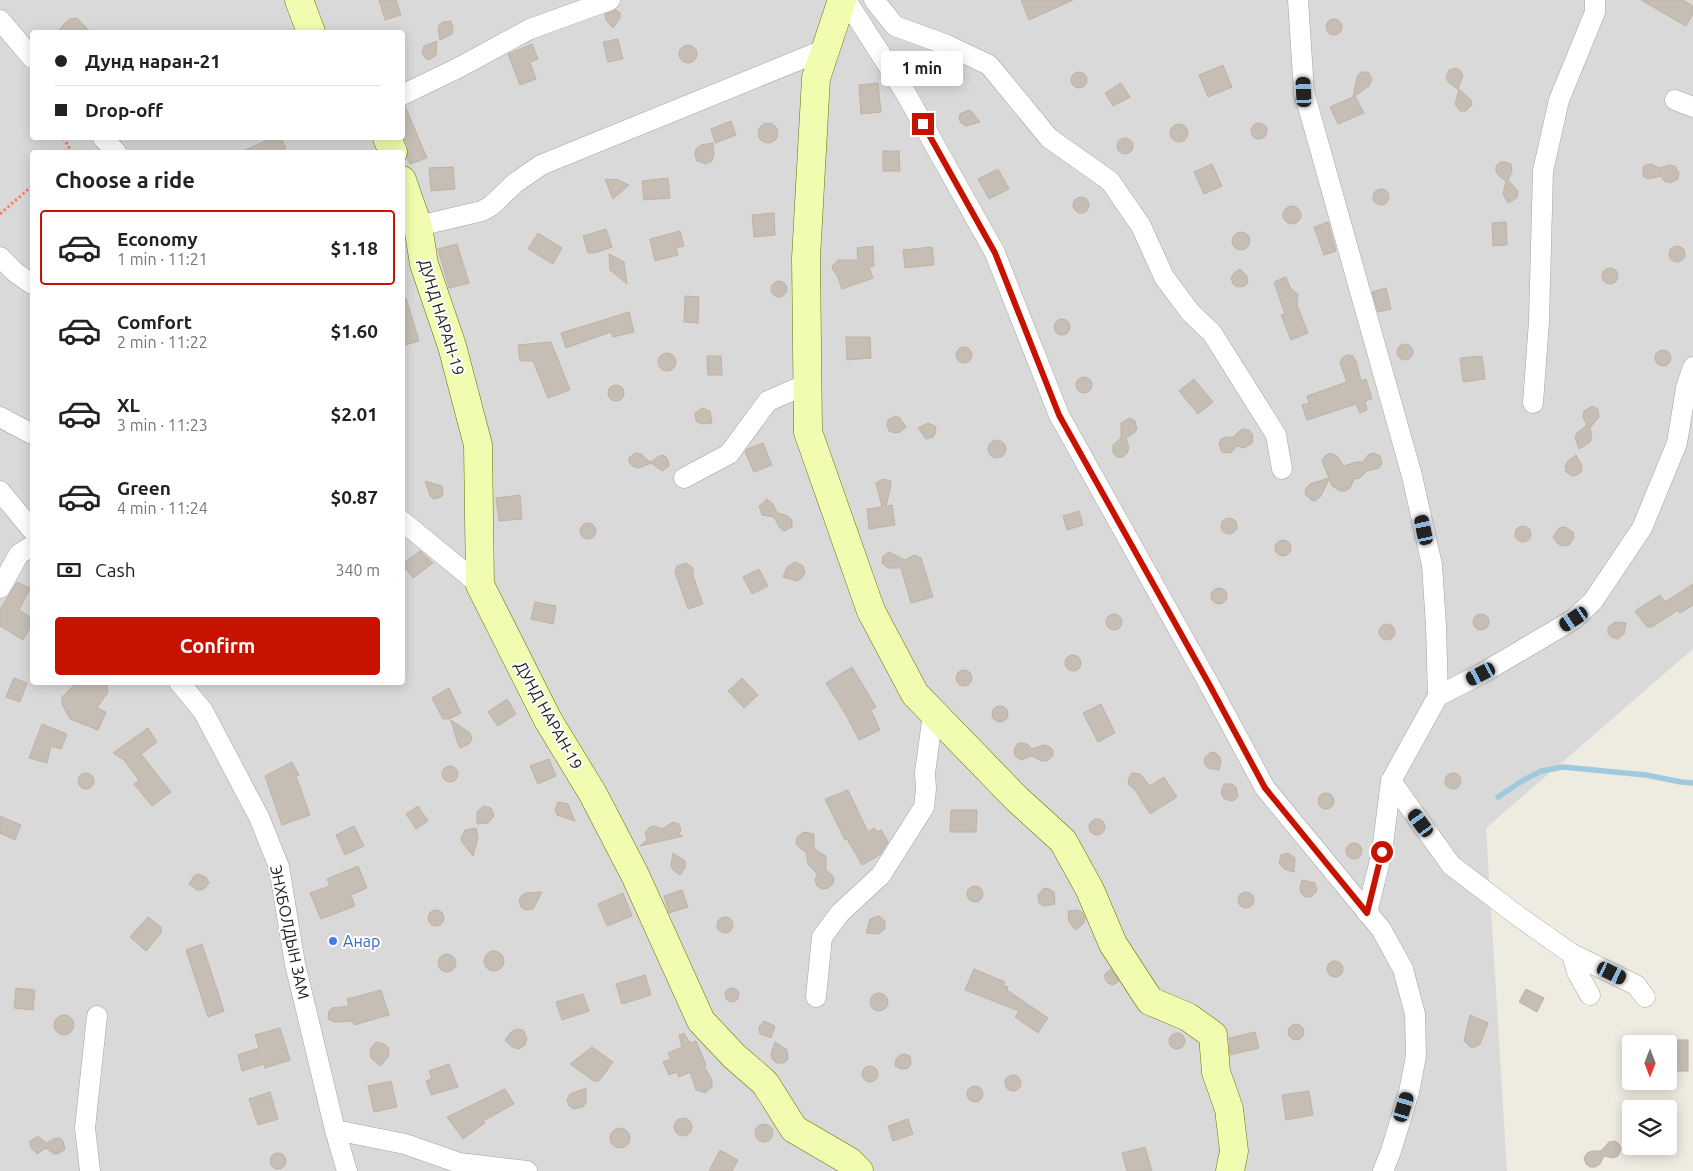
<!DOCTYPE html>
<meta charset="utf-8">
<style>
:root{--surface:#fff;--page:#f6f6f6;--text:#222;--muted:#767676;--line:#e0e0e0;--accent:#c81200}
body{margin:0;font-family:Ubuntu,sans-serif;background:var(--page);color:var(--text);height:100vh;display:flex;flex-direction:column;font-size:19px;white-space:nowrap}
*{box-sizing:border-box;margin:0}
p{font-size:16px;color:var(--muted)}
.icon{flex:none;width:28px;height:28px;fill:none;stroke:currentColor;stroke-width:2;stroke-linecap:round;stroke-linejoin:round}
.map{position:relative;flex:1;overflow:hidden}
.details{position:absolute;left:30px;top:150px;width:375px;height:535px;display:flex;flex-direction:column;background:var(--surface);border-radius:5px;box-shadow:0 2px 12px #0003}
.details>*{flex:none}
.hud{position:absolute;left:30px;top:30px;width:375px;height:110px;border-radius:5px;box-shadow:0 2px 12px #0003;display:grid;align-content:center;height:110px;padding:0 25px;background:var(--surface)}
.needle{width:32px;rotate:180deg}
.fabs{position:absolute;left:1622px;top:1035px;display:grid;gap:10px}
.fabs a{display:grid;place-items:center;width:55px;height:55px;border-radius:5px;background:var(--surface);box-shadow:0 2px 12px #0003;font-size:25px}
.end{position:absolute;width:22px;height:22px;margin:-11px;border:6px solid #c81200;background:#fff;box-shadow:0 0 0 2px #fff}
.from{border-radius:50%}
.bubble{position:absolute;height:35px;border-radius:5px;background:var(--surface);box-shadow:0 2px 12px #0003;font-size:16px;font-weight:700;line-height:35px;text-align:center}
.car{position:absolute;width:15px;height:30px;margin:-15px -8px;border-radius:6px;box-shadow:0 0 4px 1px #0007;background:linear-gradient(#222 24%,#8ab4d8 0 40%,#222 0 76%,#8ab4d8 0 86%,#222 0)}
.hud b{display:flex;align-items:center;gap:18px;height:48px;font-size:19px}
.hud b+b{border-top:1px solid var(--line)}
.hud i{width:12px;height:12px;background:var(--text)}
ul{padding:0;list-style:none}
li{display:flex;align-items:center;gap:15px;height:75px;margin:0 10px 8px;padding:0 15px;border:2px solid transparent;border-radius:5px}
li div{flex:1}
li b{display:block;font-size:19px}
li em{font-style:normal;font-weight:700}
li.selected{border-color:var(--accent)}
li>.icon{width:45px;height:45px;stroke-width:1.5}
h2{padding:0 25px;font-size:22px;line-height:60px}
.pay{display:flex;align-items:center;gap:12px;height:55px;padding:0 25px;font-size:19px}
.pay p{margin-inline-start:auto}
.cta{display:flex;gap:10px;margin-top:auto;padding:10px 25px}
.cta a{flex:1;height:58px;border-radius:5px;background:var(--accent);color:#fff;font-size:20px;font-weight:700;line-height:58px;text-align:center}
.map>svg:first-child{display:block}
.residential{fill:#dad9d9;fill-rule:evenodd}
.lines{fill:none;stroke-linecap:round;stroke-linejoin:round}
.stream{stroke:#9fcade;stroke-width:5.5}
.building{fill:#c6beb4;stroke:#c0b2a3}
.street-casing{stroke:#a3a3a3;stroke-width:21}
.secondary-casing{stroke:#5f7600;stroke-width:29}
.path{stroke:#ff7f61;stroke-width:3;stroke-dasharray:2.5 2.5;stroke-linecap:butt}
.street{stroke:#fff;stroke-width:20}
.secondary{stroke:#f2fcb1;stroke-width:28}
.route{stroke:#c81200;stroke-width:6}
.shop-dot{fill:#3f7fe0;stroke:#fff;stroke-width:2}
.labels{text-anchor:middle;stroke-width:4;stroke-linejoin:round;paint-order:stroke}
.street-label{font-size:16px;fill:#1c1c1c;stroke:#fff}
.shop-label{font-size:16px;fill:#366cbe;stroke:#fff;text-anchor:start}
</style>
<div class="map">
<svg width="1693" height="1171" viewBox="0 0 1693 1171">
<rect width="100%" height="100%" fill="#eeebe1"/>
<!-- residential -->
<path class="residential" d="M0,0H1693V649L1486,828L1507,1171H0ZM32,32H402V138H32ZM32,152H402V682H32Z"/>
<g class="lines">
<!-- stream -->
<polyline class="stream" points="1498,797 1522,781 1541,771 1563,767 1646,775 1681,782 1693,783"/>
</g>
<!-- building -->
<g class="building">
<polygon points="379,0 396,0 401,15 385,20"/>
<polygon points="1021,0 1073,0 1029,20"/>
<polygon points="1641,0 1683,0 1693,6 1693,14 1686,26"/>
<polygon points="616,10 620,13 620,18 613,28 606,20 605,14"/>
<polygon points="77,18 90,32 57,32 69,19"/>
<circle cx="1334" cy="27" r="8"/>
<polygon points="451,21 453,28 452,34 440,40 438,30 439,25 443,22"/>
<polygon points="618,39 623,59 608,62 603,42"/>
<polygon points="437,41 436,55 429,60 425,58 422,52 424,46"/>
<polygon points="532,44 538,59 530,62 536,79 520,85 508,54"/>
<circle cx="688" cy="54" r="9"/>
<polygon points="1223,65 1232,87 1208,97 1199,75"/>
<polygon points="1456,68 1461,71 1463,76 1458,89 1449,83 1446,78 1449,70"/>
<circle cx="1079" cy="80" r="8"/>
<polygon points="1362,72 1368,72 1372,79 1369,86 1355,96 1364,113 1338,124 1330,107 1353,97 1357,77 1359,74"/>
<polygon points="878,83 881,112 861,114 859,85"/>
<polygon points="1121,83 1130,97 1113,106 1105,93"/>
<polygon points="1459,89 1471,100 1472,105 1466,111 1460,111 1455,104"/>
<polygon points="405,106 427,158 410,164 407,157 408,146 402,134 402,107"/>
<polygon points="969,110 972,112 980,122 966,126 961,123 959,119 960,114"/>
<polygon points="731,121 736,135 715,143 711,129"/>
<circle cx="1259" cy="131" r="8"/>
<circle cx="768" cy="133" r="10"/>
<circle cx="1179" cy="133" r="9"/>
<circle cx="1125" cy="146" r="8"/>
<polygon points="272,138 281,138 286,148 277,152 241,152"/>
<polygon points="713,143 714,155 712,161 706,164 697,161 695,155 696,149 701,145"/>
<polygon points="883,151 899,151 900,171 883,171"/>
<polygon points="1500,162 1506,162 1511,164 1512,172 1508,180 1518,191 1517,198 1508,203 1503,194 1506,181 1499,176 1496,172 1496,166"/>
<polygon points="1212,164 1222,186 1204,194 1194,172"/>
<polygon points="1651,164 1659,168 1669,165 1675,166 1679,173 1678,179 1670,183 1664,181 1661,176 1648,179 1643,176 1643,170 1644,166"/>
<polygon points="453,167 455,189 431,191 429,168"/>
<polygon points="998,169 1009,189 989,199 978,179"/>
<polygon points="668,178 670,198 644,200 642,181"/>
<polygon points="605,179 618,180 629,185 613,199"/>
<circle cx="1381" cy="197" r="8"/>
<circle cx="1081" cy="205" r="8"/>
<circle cx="1292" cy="215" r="9"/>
<polygon points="774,213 775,235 754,237 752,215"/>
<polygon points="1328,222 1336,251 1324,255 1314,227"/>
<polygon points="1506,222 1507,245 1493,246 1492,223"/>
<polygon points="606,229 612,247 594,253 588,253 583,236"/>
<polygon points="680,231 684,246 676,248 678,255 655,261 650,239"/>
<circle cx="1241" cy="241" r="9"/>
<polygon points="538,233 562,248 553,264 528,249"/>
<polygon points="457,244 469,283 449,288 438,249"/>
<circle cx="1677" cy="254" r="8"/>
<polygon points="873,246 874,266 869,267 873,278 842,289 837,275 833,270 832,266 838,260 858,260 857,248"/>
<polygon points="932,247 934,265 905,268 903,250"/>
<polygon points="609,254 624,262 627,284 610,270"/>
<circle cx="1610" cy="276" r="8"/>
<polygon points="1240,269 1247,276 1248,282 1245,286 1237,287 1233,284 1231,278 1234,273"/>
<polygon points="1286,277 1291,289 1298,294 1297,305 1308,333 1291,340 1281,315 1285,314 1274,282"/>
<circle cx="779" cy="289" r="8"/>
<polygon points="1386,288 1391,309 1378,312 1372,292"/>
<polygon points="685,296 699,297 698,323 684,322"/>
<polygon points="402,298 406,298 419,341 402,346"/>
<polygon points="629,312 634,332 613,337 611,332 566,348 561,333"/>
<circle cx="1062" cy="327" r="8"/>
<polygon points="846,337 870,337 871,358 847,360"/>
<polygon points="551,342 570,390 548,398 533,361 520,361 518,345"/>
<circle cx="1405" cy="352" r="8"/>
<circle cx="964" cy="355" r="8"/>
<circle cx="1663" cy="358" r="8"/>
<circle cx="667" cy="362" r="9"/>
<polygon points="1347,355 1353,356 1356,361 1361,381 1366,379 1372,399 1365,401 1367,410 1360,413 1356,404 1307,420 1302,405 1309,403 1307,396 1347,382 1340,363 1342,358"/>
<polygon points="707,356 721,356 722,375 708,375"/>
<polygon points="1482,356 1485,379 1463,382 1460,358"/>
<circle cx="1084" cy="385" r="8"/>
<polygon points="1194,379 1213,402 1198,414 1179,391"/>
<circle cx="616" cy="393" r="8"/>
<polygon points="1592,406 1598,409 1599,417 1590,428 1592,437 1590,442 1579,449 1575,437 1578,432 1587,425 1583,417 1584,411"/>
<polygon points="702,408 710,411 712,423 702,424 696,421 695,413"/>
<polygon points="895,416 900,418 906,427 900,432 894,433 889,431 887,425 888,420"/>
<polygon points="1130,418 1135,421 1137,429 1134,433 1126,438 1129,448 1127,453 1123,457 1117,457 1113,453 1113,445 1121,438 1121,423"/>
<polygon points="928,423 935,426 936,432 933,437 926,439 918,428"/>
<polygon points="1243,429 1249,430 1253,435 1252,443 1244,448 1237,446 1231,453 1222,452 1219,444 1221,439 1226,437 1234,437 1238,432"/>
<circle cx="997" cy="449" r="9"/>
<polygon points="763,443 772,465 754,472 745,452 747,449"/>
<polygon points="635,453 641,454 650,462 661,455 665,456 668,460 669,466 662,471 651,463 639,468 634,467 629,463 629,458"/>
<polygon points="1330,453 1337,456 1344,466 1356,462 1363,462 1368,455 1373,453 1380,456 1382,463 1379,468 1367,471 1360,478 1354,479 1350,488 1345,491 1340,491 1332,486 1329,479 1321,496 1315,501 1311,500 1305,494 1306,488 1310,484 1329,478 1322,461 1325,456"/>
<polygon points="1576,455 1581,464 1582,470 1579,474 1573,476 1566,472 1565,466 1568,461"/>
<polygon points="883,479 891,481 891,486 886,506 892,505 895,525 869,529 867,509 882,507 876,483"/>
<polygon points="425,481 442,486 443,494 441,497 434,499 430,496"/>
<polygon points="520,495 522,519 499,521 496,498"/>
<polygon points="767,499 773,504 777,513 788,516 792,520 792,527 784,531 779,527 774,517 762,515 759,506"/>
<polygon points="1079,511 1083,525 1067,530 1063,516"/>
<circle cx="1229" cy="526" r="8"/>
<circle cx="588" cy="531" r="8"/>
<circle cx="1523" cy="534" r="8"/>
<polygon points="1565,527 1573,532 1574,538 1569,545 1562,546 1557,543 1553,537 1559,528"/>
<circle cx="1283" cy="548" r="8"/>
<polygon points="420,551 433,563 413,578 402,564"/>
<polygon points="889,552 905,560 914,555 921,558 933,597 911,603 901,568 888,568 882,563 883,556"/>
<polygon points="795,562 803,566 805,572 802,578 797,581 783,577 787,567"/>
<polygon points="686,563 693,568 693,576 703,604 688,609 675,572 677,566"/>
<polygon points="759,569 768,586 752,594 743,577"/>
<polygon points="17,582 30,588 19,610 32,618 32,624 23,640 0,626 0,609"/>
<polygon points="1693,584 1693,605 1680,613 1678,610 1652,627 1647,627 1635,611 1660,595 1665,602"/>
<circle cx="1219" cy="596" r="8"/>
<polygon points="535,602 556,606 553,624 531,619"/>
<circle cx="1481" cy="622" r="8"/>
<circle cx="1114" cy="622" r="8"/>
<polygon points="1615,622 1626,623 1624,634 1618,639 1611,637 1608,633 1608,627"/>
<circle cx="1387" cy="632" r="8"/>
<circle cx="1073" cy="663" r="8"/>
<polygon points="852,667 876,707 871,710 880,730 859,740 846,715 826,683"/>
<circle cx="964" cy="678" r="8"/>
<polygon points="14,678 27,683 20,702 6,697"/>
<polygon points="742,678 758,695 744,708 728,691"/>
<polygon points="77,682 106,682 108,692 97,708 106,712 98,730 70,719 62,704 62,697"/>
<polygon points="449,688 461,713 449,719 443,719 432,698"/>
<polygon points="507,699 516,714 498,726 488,712"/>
<polygon points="1101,704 1115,733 1098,742 1083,713"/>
<circle cx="1000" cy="714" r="8"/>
<polygon points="451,720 470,733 472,739 469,744 460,748 457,741"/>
<polygon points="42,724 67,734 61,749 51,746 47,763 29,758"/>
<polygon points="148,728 157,742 141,754 171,792 152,806 134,784 139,780 124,760 113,753"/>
<polygon points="1021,743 1027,744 1032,749 1044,745 1049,746 1053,750 1053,756 1047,761 1042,761 1032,756 1021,760 1015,756 1014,750 1017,744"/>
<polygon points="1211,752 1216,753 1220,757 1221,762 1219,770 1208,768 1204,763 1205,757"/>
<polygon points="549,759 556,776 538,784 530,766"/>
<polygon points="292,762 299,775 296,776 310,815 282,825 265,776"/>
<circle cx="450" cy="774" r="8"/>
<circle cx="1453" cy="781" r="8"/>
<polygon points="1132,773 1140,774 1150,786 1164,777 1177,797 1150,814 1136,791 1129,785 1128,780"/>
<circle cx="86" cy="781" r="8"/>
<polygon points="1224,784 1232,784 1236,787 1238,797 1233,801 1224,799 1221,792"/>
<polygon points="848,790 868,832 874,828 877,832 881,830 888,842 880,855 862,865 847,839 845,840 825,799"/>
<circle cx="1326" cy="801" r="8"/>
<polygon points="558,802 568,804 575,821 557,815 555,810"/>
<polygon points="418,806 428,821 416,829 406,814"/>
<polygon points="483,806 491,808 494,816 488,823 477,824 477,812"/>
<polygon points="951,810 977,810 976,832 950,832"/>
<polygon points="0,816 21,825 15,840 0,833"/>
<circle cx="1097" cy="827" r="8"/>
<polygon points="673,822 679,824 681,830 679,835 683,836 640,846 647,840 645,833 650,827 655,826 662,829"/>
<polygon points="354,826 364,846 345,855 336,835"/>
<polygon points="476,828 478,838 473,856 462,842 461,838 465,830"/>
<polygon points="804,832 814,834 814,849 826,856 826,870 831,874 834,879 833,884 828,888 822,889 817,886 815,880 817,874 808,864 806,852 800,848 796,844 797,837"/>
<circle cx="1354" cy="851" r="8"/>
<polygon points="673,853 685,861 685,868 680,875 673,870 671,866"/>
<polygon points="1288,853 1295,858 1294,872 1284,869 1279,863 1281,855"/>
<polygon points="358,866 367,888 351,895 355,906 321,919 310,893 330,886 327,879"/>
<polygon points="198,874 206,877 209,883 205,888 202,890 197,890 189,884 194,876"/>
<polygon points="1302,880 1315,883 1317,891 1311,897 1305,897 1301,893 1300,888"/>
<circle cx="975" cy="894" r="8"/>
<polygon points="1044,888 1049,889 1054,892 1055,904 1044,906 1039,903 1038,895"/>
<polygon points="682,890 688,907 669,913 664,896"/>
<circle cx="1246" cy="900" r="8"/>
<polygon points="542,892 533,909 525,910 521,907 519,901 521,896 526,893"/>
<polygon points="623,893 632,916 607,926 598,904"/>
<circle cx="436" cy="918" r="8"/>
<polygon points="1076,910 1082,912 1085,918 1084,923 1076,930 1069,922 1068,911"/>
<polygon points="879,916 885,921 885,929 878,934 866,933 870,919"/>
<circle cx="725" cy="925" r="8"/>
<polygon points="148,917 161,927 161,933 146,951 130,937"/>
<polygon points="202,944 224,1011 208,1017 186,950"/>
<circle cx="494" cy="961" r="10"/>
<circle cx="447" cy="963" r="9"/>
<circle cx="1335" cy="969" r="8"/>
<polygon points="974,969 1005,982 1003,986 1008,987 1007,990 1048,1018 1038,1033 1015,1017 1019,1011 965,990"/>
<polygon points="1111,969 1119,981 1113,985 1108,983 1105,979 1105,974"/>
<polygon points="645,975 651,995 622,1004 616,984"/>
<circle cx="732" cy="995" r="7"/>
<polygon points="16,988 35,990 33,1010 14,1008"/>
<polygon points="1526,989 1544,998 1537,1012 1519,1002"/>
<polygon points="381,990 389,1015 354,1025 353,1021 334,1022 328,1019 329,1011 332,1008 349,1006 347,999"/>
<circle cx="879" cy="1002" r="9"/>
<polygon points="583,994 589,1011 562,1020 556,1002"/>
<circle cx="64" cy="1025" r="10"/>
<polygon points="1470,1015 1488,1023 1480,1044 1475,1047 1470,1047 1464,1041"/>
<polygon points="764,1021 775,1026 771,1038 760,1034 759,1027"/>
<circle cx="1296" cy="1032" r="8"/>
<polygon points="280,1028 290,1060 265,1068 264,1064 242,1071 238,1055 259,1048 255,1035"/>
<polygon points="517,1029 523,1030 527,1038 525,1045 519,1049 512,1047 505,1040 511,1032"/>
<polygon points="1255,1032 1259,1048 1230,1055 1229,1038"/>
<circle cx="1177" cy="1041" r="8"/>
<polygon points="684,1033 690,1043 696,1041 706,1065 704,1066 712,1080 712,1087 705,1093 696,1090 690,1072 679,1077 677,1072 669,1075 663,1062 671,1059 668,1053 682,1047 679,1035"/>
<rect x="1669" y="1040" width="19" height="31"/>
<polygon points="376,1042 384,1044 388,1047 389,1052 388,1057 380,1066 371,1058 370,1053 371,1048"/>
<polygon points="775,1042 787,1050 788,1059 784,1063 776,1063 772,1059 771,1054"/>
<polygon points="592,1047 613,1062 599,1081 594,1081 570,1064"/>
<polygon points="905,1054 910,1056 911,1064 908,1068 901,1069 895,1066 896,1059 900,1055"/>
<polygon points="449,1064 458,1087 431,1095 426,1081 432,1079 429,1071"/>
<circle cx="870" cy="1074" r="8"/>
<circle cx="1013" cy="1083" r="8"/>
<polygon points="391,1081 397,1107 374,1112 368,1086"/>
<circle cx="975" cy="1094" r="8"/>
<polygon points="586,1088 586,1102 583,1107 574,1109 569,1106 567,1100 570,1094"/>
<polygon points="505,1089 514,1104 483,1121 485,1123 463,1139 447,1117"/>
<polygon points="1309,1091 1313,1115 1286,1120 1282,1095"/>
<polygon points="270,1092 278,1119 258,1125 249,1099"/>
<circle cx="683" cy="1127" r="9"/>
<polygon points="908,1119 913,1134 893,1141 888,1126"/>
<circle cx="764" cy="1133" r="9"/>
<circle cx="620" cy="1138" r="10"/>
<polygon points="38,1136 46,1143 56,1138 60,1138 63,1141 65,1149 58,1154 54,1154 46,1148 37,1154 32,1149 29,1142"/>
<polygon points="1615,1141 1619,1144 1621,1149 1618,1156 1613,1158 1604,1156 1600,1164 1595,1167 1590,1167 1586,1164 1584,1158 1587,1153 1592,1151 1601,1151 1609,1142"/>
<polygon points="1145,1147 1152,1171 1127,1171 1122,1153"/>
<polygon points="720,1150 738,1160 732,1171 709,1171"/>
<circle cx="278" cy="1161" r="8"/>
</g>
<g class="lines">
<!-- street casing -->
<g class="street-casing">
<g id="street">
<polyline points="846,0 905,92 995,253 1059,415 1209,684 1265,788 1381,929 1403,969 1415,1014 1416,1056 1409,1092 1391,1151 1383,1171"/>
<polyline points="874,0 895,26 947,45 989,65 1049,138 1110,181 1141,226 1164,277 1190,312 1212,333 1276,435 1282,469"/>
<polyline points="1298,0 1304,92 1412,476 1432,565 1436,626 1438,696"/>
<polyline points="0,20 32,58"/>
<polyline points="402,95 458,68 530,29 610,0"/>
<polyline points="1675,100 1693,107"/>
<polyline points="103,138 116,152"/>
<polyline points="418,226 482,211 491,206 515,183 541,165 826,49"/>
<polyline points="0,257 16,273 32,284"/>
<polyline points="1533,403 1539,321 1543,171 1559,100 1595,12 1595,0"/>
<polyline points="0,417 32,434"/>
<polyline points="684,478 729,454 768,401 807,384"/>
<polyline points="0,491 32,530"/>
<polyline points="402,521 480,585"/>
<polyline points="0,588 19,554 32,546"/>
<polyline points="179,682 203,711 259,817 279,867 295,964 335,1130 347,1171"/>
<polyline points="1391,781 1451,865 1518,916 1572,954 1577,972 1590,995"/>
<polyline points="1367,913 1382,852 1391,781 1438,696 1481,674 1554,631 1574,619 1593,601 1642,528 1677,443 1686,388 1693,367"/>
<polyline points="1572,954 1636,985 1645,997"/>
<polyline points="816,997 822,937 840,913 881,875 924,807 926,789 925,773 933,714"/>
<polyline points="335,1130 405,1144 459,1163 527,1171"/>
<polyline points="90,1171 85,1128 97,1016"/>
</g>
</g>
<!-- secondary casing -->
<g class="secondary-casing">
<g id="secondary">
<polyline points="299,0 311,32"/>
<polyline points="842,0 816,78 806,258 808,432 871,611 915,694 1017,799 1063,841 1090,890 1113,944 1150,1001 1188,1017 1213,1035 1216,1072 1229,1109 1234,1151 1230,1171"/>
<polyline points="387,138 393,152"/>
<polyline points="402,180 418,226 424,264 452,346 478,445 480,585 548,720 593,794 635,875 701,1021 734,1056 765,1083 794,1129 849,1161 859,1171"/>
</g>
</g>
<!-- path -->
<g class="path">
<polyline points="63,138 69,147 64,152"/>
<polyline points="0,214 32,186"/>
</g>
<!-- street -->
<use href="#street" class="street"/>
<!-- secondary -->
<use href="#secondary" class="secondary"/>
</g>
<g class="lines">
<!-- route -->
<polyline class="route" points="923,124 995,253 1059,415 1209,684 1265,788 1367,913 1382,852"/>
</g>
<!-- markers -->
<circle class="shop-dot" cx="333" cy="941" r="5"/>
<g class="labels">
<!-- street labels -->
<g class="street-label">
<text transform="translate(442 317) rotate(73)" y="6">ДУНД НАРАН-19</text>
<text transform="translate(549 715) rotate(61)" y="6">ДУНД НАРАН-19</text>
<text transform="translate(290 932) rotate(78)" y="6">ЭНХБОЛДЫН ЗАМ</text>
</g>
<!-- shop labels -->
<g class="shop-label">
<text x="343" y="947">Анар</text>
</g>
</g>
</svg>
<div class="fabs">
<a><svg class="needle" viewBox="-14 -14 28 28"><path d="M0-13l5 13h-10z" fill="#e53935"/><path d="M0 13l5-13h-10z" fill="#767676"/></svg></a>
<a><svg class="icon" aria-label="layers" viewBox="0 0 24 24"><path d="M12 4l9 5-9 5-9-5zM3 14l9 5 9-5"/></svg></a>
</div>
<i class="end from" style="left:1382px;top:852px"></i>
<i class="end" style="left:923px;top:124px"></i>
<div class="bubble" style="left:881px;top:51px;width:82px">1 min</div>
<i class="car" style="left:1304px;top:92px;rotate:357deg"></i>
<i class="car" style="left:1424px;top:530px;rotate:348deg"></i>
<i class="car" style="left:1574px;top:619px;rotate:236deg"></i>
<i class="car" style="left:1481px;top:674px;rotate:243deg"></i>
<i class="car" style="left:1421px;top:823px;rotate:324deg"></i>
<i class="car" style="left:1612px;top:973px;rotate:116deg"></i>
<i class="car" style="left:1404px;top:1107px;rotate:17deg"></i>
<div class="hud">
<b><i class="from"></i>Дунд наран-21</b>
<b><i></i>Drop-off</b>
</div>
<section class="details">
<h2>Choose a ride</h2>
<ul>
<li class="selected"><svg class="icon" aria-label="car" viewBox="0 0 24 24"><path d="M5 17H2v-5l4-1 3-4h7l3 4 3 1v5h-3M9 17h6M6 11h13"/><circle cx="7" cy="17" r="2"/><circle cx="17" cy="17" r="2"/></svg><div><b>Economy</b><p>1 min · 11:21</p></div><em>$1.18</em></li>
<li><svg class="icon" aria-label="car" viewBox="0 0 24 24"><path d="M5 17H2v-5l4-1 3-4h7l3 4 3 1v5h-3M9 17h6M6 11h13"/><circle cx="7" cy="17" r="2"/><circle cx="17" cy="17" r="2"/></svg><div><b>Comfort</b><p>2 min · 11:22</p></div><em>$1.60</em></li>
<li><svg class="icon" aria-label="car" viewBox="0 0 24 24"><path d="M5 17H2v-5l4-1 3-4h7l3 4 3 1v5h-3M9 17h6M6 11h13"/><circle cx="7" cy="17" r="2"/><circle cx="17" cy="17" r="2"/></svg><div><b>XL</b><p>3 min · 11:23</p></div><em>$2.01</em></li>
<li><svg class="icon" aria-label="car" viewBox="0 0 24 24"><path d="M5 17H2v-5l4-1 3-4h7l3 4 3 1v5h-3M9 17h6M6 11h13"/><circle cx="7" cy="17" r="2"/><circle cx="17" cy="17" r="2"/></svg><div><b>Green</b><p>4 min · 11:24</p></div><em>$0.87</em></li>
</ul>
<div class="pay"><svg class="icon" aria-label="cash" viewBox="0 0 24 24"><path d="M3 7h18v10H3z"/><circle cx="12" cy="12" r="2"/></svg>Cash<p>340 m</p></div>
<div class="cta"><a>Confirm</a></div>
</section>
</div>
